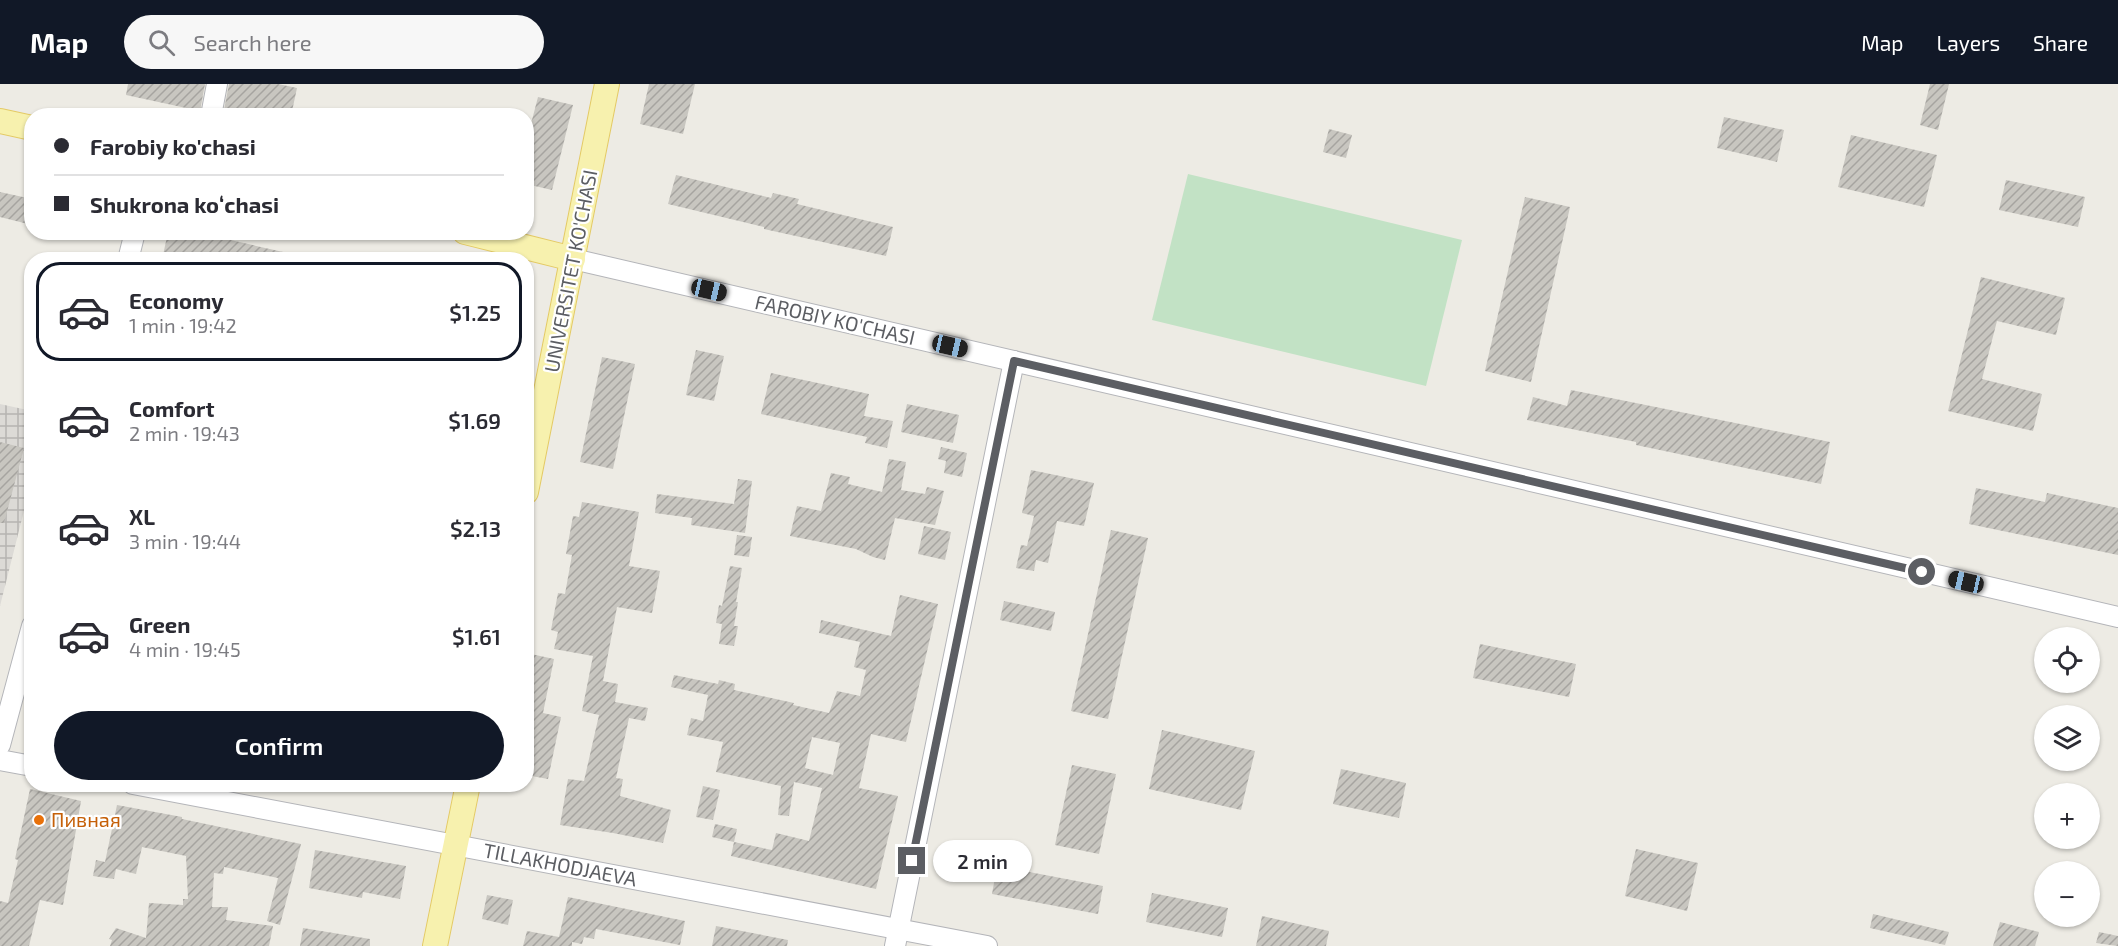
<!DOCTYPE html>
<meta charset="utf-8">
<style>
:root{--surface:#fff;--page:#f7f7f7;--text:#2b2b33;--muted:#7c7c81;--line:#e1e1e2;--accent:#111827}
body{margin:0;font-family:"Exo 2",sans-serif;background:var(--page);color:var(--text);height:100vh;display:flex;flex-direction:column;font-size:22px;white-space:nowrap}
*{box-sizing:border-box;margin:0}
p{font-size:20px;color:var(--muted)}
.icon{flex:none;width:33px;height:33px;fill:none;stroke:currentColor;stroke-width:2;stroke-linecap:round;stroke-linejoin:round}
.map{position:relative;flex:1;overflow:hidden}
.drawer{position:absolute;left:24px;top:168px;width:510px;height:540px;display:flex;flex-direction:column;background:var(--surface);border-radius:24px;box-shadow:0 2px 4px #0004}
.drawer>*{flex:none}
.top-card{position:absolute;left:24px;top:24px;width:510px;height:132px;border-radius:24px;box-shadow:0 2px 4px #0004;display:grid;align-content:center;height:132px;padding:0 30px;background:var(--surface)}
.controls{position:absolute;left:2034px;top:543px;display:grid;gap:12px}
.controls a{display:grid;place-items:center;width:66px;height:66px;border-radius:50%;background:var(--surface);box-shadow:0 2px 4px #0004;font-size:30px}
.end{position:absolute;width:27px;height:27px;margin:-14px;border:8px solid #5c5e63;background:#fff;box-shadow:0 0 0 3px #fff}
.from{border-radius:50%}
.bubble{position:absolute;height:42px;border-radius:21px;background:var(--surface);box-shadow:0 2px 4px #0004;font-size:20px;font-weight:600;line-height:42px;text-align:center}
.car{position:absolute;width:18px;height:36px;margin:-18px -9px;border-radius:8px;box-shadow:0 0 4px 2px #0007;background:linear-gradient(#222 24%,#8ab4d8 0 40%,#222 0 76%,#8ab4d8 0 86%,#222 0)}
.top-card b{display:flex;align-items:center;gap:21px;height:57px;font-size:22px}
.top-card b+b{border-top:2px solid var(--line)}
.top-card i{width:15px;height:15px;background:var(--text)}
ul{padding:10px 0 0;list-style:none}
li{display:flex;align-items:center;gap:18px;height:99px;margin:0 12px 9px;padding:0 18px;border:3px solid transparent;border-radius:24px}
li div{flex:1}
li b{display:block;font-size:22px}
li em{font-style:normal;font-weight:600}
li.active{border-color:var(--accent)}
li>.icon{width:54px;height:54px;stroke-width:1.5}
.cta{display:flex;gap:12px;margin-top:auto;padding:12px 30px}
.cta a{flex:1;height:69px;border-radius:36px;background:var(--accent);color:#fff;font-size:24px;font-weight:600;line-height:69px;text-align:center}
header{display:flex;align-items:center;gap:36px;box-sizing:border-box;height:84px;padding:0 30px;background:var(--accent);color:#fff}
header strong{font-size:28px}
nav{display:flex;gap:33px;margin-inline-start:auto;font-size:21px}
.search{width:420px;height:54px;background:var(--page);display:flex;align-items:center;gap:15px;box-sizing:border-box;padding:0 21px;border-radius:33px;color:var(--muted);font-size:22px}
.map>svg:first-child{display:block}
.industrial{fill:url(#industrial-grid)}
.garden{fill:#c2e2c5}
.building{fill:url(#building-hatch);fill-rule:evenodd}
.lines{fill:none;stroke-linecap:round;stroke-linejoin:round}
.minor-casing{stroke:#b4b5b9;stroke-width:22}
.major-casing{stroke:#e4ca65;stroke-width:26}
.minor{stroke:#fff;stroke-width:20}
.major{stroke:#f7f1ae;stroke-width:24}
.route{stroke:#5c5e63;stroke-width:8}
.food-dot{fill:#e8710a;stroke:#fff;stroke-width:2}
.labels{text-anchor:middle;stroke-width:4.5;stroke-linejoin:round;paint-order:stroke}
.street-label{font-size:20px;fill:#5c5e63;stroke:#fff}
.food-label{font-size:20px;fill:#c56008;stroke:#fff;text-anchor:start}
</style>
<header>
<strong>Map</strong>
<div class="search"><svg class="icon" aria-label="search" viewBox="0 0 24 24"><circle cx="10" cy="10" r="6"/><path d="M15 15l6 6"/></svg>Search here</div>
<nav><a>Map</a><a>Layers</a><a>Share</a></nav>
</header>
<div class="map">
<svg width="2118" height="862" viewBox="0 0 2118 862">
<defs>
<pattern id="industrial-grid" width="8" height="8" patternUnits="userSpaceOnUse" patternTransform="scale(1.5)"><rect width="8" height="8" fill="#dcdad6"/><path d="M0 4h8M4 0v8" fill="none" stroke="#b6b4b1"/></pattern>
<pattern id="building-hatch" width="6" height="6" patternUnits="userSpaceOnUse" patternTransform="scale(1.5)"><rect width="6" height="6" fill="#c8c6c0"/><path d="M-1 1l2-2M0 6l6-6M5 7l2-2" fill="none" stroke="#a6a4a0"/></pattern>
</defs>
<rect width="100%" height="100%" fill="#edebe4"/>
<!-- industrial -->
<polygon class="industrial" points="0,320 32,327 31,399 0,522"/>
<!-- garden -->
<polygon class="garden" points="1188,90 1462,156 1426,302 1152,236"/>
<!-- building -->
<g class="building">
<polygon points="128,0 205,0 200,27 126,11"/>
<polygon points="229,0 278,0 297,4 291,32 223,31"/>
<polygon points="649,0 695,0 683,50 640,40"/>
<polygon points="1930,0 1949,0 1938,46 1920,41"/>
<polygon points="538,13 573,21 552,106 526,100 526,59"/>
<polygon points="1724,33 1784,46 1777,78 1717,64"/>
<polygon points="1329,45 1352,51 1346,74 1323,68"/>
<polygon points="1851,51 1937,71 1924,123 1838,103"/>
<polygon points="676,91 771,114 773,109 799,115 797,120 893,143 886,172 764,145 764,143 668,120"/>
<polygon points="2006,96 2085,113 2078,143 1999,126"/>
<polygon points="0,108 32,115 32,141 0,133"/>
<polygon points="1525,113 1570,123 1531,298 1485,287"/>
<polygon points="168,148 195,148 292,170 291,176 162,176"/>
<polygon points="1981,193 2065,214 2056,251 1997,237 1982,295 2042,310 2033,347 1948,327"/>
<polygon points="696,266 724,272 714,317 686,311"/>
<polygon points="602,273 635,280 613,385 580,378"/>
<polygon points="771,289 869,310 864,332 893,337 887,364 865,359 867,353 761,330"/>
<polygon points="1571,306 1830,358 1821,400 1636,361 1636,358 1527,336 1533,313 1567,322"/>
<polygon points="907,320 959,331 953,359 901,348"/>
<polygon points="0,358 24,364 4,439 0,439"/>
<polygon points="941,363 967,369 962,393 944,389 946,377 938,375"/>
<polygon points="889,375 906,378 901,406 925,410 927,403 944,407 935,441 895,434 885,476 873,473 856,465 790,452 797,422 821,427 831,389 850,393 848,400 882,408"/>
<polygon points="1031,386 1094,399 1084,442 1057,437 1048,479 1036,476 1034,487 1016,484 1021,461 1027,462 1034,432 1022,429"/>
<polygon points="738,395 752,397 745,449 691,441 692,434 655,429 657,410 734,420"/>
<polygon points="1976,404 2045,418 2047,409 2118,424 2118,471 1969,440"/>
<polygon points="582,418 639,428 629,482 660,487 652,529 617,523 603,597 618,600 615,618 648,624 645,637 629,634 616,694 623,695 620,712 671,726 663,759 613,749 560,741 568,695 584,697 599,631 582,627 593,572 554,565 558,548 551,546 558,509 565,510 572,471 566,470 573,432 579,433"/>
<polygon points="924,442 951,448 945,476 918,470"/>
<polygon points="1111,446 1148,454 1108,635 1071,627"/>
<polygon points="737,451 752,453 749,473 734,471"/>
<polygon points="730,482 742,484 736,518 738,518 734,542 738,542 734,562 719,560 722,540 716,539 719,521 722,522"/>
<path d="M900,511L938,520L906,658L871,650L859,704L898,712L876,805L731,772L734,758L772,766L776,749L809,757L822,704L794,698L789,732L778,731L781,702L716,688L723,658L687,651L691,634L703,637L708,611L671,603L674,591L718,600L719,596L735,600L734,606L794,619L793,621L829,629L837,607L860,612L866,586L854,583L860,558L819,549L821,536L891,552ZM812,653L840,659L833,691L805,684Z"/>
<polygon points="1004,517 1055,528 1051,547 1000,536"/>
<polygon points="1480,560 1576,580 1569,613 1473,594"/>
<polygon points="531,570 554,575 543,629 561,633 548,695 526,691 526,592"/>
<polygon points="1162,646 1255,667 1241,726 1149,705"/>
<polygon points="1072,681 1116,690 1099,770 1055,761"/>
<polygon points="1341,685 1406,699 1399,734 1333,720"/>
<polygon points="703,702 720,706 713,736 696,733"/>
<polygon points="30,705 81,717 63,821 40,816 29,862 0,862 0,817 8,819 18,776 15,775"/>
<polygon points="117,721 182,733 182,735 301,760 280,841 267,837 278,794 224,783 223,790 214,789 212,823 228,823 226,836 273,842 269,862 110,862 112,856 109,855 116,844 146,854 149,819 183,821 183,815 188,815 186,772 142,763 136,790 116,785 114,795 93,792 96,776 105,778"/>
<polygon points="715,740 737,745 734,758 712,753"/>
<polygon points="1636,765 1698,779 1687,827 1625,812"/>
<polygon points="315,766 406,782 400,815 363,808 362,814 309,804"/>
<polygon points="997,782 1103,802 1098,830 992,810"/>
<polygon points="1152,809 1228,824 1222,853 1146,838"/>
<polygon points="487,811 513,816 508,841 482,835"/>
<polygon points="568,813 685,837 680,861 596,845 594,855 584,853 582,860 572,858 572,862 523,862 527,847 559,853"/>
<polygon points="1873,830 1949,848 1945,861 1870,844"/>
<polygon points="1262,832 1329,847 1326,862 1256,862"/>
<polygon points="2000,838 2039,848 2035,862 1993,862"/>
<polygon points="716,842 788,856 787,862 712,862"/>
<polygon points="303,844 370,855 370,862 300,862"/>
<polygon points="2099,848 2118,852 2118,862 2096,859"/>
</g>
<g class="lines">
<!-- minor casing -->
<g class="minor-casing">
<g id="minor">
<polyline points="211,32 217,0"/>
<polyline points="573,175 2118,533"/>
<polyline points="128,176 135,148"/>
<polyline points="0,661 32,542"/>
<polyline points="0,676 32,682"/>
<polyline points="133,700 987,862"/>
<polyline points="895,862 1014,277"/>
</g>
</g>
<!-- major casing -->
<g class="major-casing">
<g id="major">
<polyline points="0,37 32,44"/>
<polyline points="465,148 573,175"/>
<polyline points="526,408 607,0"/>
<polyline points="435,862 468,700"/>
</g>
</g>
<!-- minor -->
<use href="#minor" class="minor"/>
<!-- major -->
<use href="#major" class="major"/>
</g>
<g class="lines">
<!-- route -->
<polyline class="route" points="912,777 1014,277 1922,488"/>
</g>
<!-- markers -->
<circle class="food-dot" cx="39" cy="736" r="6"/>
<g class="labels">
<!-- street labels -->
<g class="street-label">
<text transform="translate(571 187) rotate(-79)" y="7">UNIVERSITET KO'CHASI</text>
<text transform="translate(835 236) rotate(13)" y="7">FAROBIY KO'CHASI</text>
<text transform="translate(560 781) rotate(11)" y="7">TILLAKHODJAEVA</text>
</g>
<!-- food labels -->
<g class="food-label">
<text x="51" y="743">Пивная</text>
</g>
</g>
</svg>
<div class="controls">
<a><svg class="icon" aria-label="locate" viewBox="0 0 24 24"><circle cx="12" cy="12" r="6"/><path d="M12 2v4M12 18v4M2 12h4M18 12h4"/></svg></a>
<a><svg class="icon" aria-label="layers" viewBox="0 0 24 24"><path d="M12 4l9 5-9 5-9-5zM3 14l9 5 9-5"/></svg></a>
<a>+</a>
<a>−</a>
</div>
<i class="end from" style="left:1922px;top:488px"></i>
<i class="end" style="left:912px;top:777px"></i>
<div class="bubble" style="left:933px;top:756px;width:99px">2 min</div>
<i class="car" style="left:709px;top:206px;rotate:103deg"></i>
<i class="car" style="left:950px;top:262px;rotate:103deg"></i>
<i class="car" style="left:1966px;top:498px;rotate:283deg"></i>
<div class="top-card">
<b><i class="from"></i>Farobiy ko'chasi</b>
<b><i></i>Shukrona koʻchasi</b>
</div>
<section class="drawer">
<ul>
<li class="active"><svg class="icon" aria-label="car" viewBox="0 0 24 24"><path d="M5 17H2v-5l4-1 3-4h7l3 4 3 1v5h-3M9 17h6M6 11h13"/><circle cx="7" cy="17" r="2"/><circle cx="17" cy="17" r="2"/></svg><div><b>Economy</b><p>1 min · 19:42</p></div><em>$1.25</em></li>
<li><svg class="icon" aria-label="car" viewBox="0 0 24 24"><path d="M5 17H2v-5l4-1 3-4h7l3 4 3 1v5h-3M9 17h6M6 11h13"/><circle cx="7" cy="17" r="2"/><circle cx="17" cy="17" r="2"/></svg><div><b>Comfort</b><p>2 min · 19:43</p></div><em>$1.69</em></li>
<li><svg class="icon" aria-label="car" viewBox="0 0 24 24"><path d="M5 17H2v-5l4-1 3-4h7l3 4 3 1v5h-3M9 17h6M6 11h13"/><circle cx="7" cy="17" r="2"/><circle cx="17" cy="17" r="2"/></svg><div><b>XL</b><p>3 min · 19:44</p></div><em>$2.13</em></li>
<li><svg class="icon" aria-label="car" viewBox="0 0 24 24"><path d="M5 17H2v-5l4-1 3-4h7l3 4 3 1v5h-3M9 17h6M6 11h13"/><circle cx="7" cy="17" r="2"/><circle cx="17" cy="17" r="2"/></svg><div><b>Green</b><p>4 min · 19:45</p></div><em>$1.61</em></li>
</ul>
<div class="cta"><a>Confirm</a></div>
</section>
</div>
